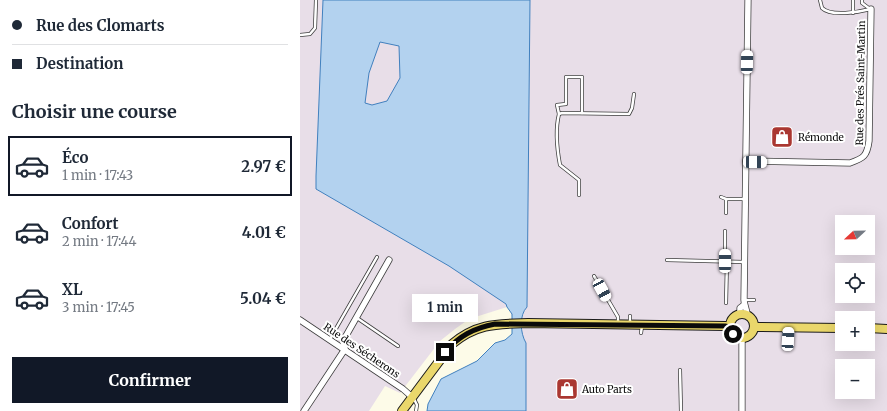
<!DOCTYPE html>
<html lang="fr">
<meta charset="utf-8">
<style>
:root{--surface:#fff;--page:#f2f2f3;--text:#1f2937;--muted:#747a83;--line:#e0e1e3;--accent:#111827}
body{margin:0;font-family:Merriweather,serif;background:var(--page);color:var(--text);height:100vh;display:flex;flex-direction:column;font-size:15px;white-space:nowrap}
*{box-sizing:border-box;margin:0}
p{font-size:13px;color:var(--muted)}
.icon{flex:none;width:22px;height:22px;fill:none;stroke:currentColor;stroke-width:2;stroke-linecap:round;stroke-linejoin:round}
.map{position:relative;flex:1;overflow:hidden}
.panel{display:flex;flex-direction:column;background:var(--surface);width:300px}
.panel>*{flex:none}
.banner{display:grid;align-content:center;height:88px;padding:0 12px;background:var(--surface)}
.needle{width:26px;rotate:248deg}
.fabs{position:absolute;left:535px;top:215px;display:grid;gap:8px}
.fabs a{display:grid;place-items:center;width:40px;height:40px;border-radius:0px;background:var(--surface);box-shadow:0 4px 16px #0002;font-size:20px}
.end{position:absolute;width:18px;height:18px;margin:-9px;border:5px solid #0a0a0a;background:#fff;box-shadow:0 0 0 2px #fff}
.from{border-radius:50%}
.bubble{position:absolute;height:28px;border-radius:0px;background:var(--surface);box-shadow:0 4px 16px #0002;font-size:13px;font-weight:700;line-height:28px;text-align:center}
.car{position:absolute;width:12px;height:24px;margin:-12px -6px;border-radius:5px;box-shadow:0 0 3px 1px #0007;background:linear-gradient(#fff 24%,#345 0 40%,#fff 0 76%,#345 0 86%,#fff 0)}
.banner b{display:flex;align-items:center;gap:14px;height:38px;font-size:15px}
.banner b+b{border-top:1px solid var(--line)}
.banner i{width:10px;height:10px;background:var(--text)}
ul{padding:0;list-style:none}
li{display:flex;align-items:center;gap:12px;height:60px;margin:0 8px 6px;padding:0 4px;border:2px solid transparent;border-radius:0px}
li div{flex:1}
li b{display:block;font-size:15px}
li em{font-style:normal;font-weight:700}
li.active{border-color:var(--accent)}
li>.icon{width:36px;height:36px;stroke-width:1.5}
h2{padding:0 12px;font-size:18px;line-height:48px}
.primary-button{display:flex;gap:8px;margin-top:auto;padding:8px 12px}
.primary-button a{flex:1;height:46px;border-radius:0px;background:var(--accent);color:#fff;font-size:16px;font-weight:700;line-height:46px;text-align:center}
main{display:flex;flex:1;min-height:0}
.map>svg:first-child{display:block}
.industrial{fill:#e8dee8;fill-rule:evenodd}
.water{fill:#b3d2ef;stroke:#4180be;fill-rule:evenodd}
.lines{fill:none;stroke-linecap:round;stroke-linejoin:round}
.service-casing{stroke:#3d3d3d;stroke-width:4}
.minor-casing{stroke:#3d3d3d;stroke-width:7}
.primary-casing{stroke:#1b1b1b;stroke-width:10}
.service{stroke:#fff;stroke-width:2.5}
.minor{stroke:#fff;stroke-width:5.5}
.primary{stroke:#ead76b;stroke-width:8}
.route{stroke:#0a0a0a;stroke-width:5}
.labels{text-anchor:middle;stroke-width:4;stroke-linejoin:round;paint-order:stroke}
.street-label{font-size:10px;fill:#0a0a0a;stroke:#fff}
.poi-label{font-size:10px;fill:#0a0a0a;stroke:#fff;text-anchor:start}
</style>
<main>
<section class="panel">
<div class="banner">
<b><i class="from"></i>Rue des Clomarts</b>
<b><i></i>Destination</b>
</div>
<h2>Choisir une course</h2>
<ul>
<li class="active"><svg class="icon" aria-label="car" viewBox="0 0 24 24"><path d="M5 17H2v-5l4-1 3-4h7l3 4 3 1v5h-3M9 17h6M6 11h13"/><circle cx="7" cy="17" r="2"/><circle cx="17" cy="17" r="2"/></svg><div><b>Éco</b><p>1 min · 17:43</p></div><em>2.97 €</em></li>
<li><svg class="icon" aria-label="car" viewBox="0 0 24 24"><path d="M5 17H2v-5l4-1 3-4h7l3 4 3 1v5h-3M9 17h6M6 11h13"/><circle cx="7" cy="17" r="2"/><circle cx="17" cy="17" r="2"/></svg><div><b>Confort</b><p>2 min · 17:44</p></div><em>4.01 €</em></li>
<li><svg class="icon" aria-label="car" viewBox="0 0 24 24"><path d="M5 17H2v-5l4-1 3-4h7l3 4 3 1v5h-3M9 17h6M6 11h13"/><circle cx="7" cy="17" r="2"/><circle cx="17" cy="17" r="2"/></svg><div><b>XL</b><p>3 min · 17:45</p></div><em>5.04 €</em></li>
</ul>
<div class="primary-button"><a>Confirmer</a></div>
</section>
<div class="map">
<svg width="587" height="411" viewBox="0 0 587 411">
<rect width="100%" height="100%" fill="#fdfbe8"/>
<!-- industrial -->
<path class="industrial" d="M0,0H587V411H226V343L222,334V317H212L210,310L207,307L169,319L155,329L140,341L100,393L85,386L69,411H0ZM542,222H568V248H542ZM542,270H568V296H542ZM542,318H568V344H542ZM542,366H568V392H542Z"/>
<!-- water -->
<path class="water" d="M23,0H230L227,307C219,315 220,333 226,343V411H127L128,404L141,379L177,361L195,343L205,340L212,334V314L207,307L206,304L149,266L16,189V176ZM80,42L99,46L100,78L87,101L72,105L65,103L69,73Z"/>
<g class="lines">
<!-- service casing -->
<g class="service-casing">
<g id="service">
<path d="M520,0L522,8C531,17 559,12 571,9"/>
<polyline points="562,0 562,3 570,9"/>
<polyline points="553,13 553,0"/>
<polyline points="0,35 10,34 15,28 16,0"/>
<polyline points="259,114 257,105 266,104 266,77 282,77 282,113"/>
<path d="M279,195V180L260,165C257,149 255,130 259,114L262,113L329,114L332,108L334,94"/>
<polyline points="421,197 426,199 445,199"/>
<polyline points="426,199 426,213"/>
<polyline points="425,231 425,261"/>
<polyline points="367,260 444,262"/>
<polyline points="294,276 318,317 318,322"/>
<polyline points="445,300 454,300"/>
<polyline points="426,303 427,261"/>
<polyline points="330,316 330,323"/>
<polyline points="57,318 98,346"/>
<polyline points="341,333 342,326"/>
<polyline points="30,339 77,257"/>
<polyline points="488,339 488,328"/>
<polyline points="380,370 381,411"/>
<polyline points="114,399 117,405 116,411"/>
</g>
</g>
<!-- minor casing -->
<g class="minor-casing">
<g id="minor">
<path d="M446,161L550,163C564,158 567,156 569,141L571,9"/>
<polyline points="440,314 440,308 444,305"/>
<path d="M447,315C447,309 444,305 444,300L448,0"/>
<polyline points="0,320 103,389 112,397"/>
<polyline points="4,411 45,349 43,341 89,260"/>
<polyline points="442,411 442,338"/>
</g>
</g>
<!-- primary casing -->
<g class="primary-casing">
<g id="primary">
<circle cx="442" cy="326" r="12"/>
<polyline points="454,327 542,328"/>
<polyline points="568,328 587,329"/>
<path d="M102,411L152,344C177,323 197,324 228,323L425,326L430,327"/>
</g>
</g>
<!-- service -->
<use href="#service" class="service"/>
<!-- minor -->
<use href="#minor" class="minor"/>
<!-- primary -->
<use href="#primary" class="primary"/>
</g>
<g class="lines">
<!-- route -->
<path class="route" d="M145,352C159,336 174,328 195,324L425,326L430,327L433,334"/>
</g>
<!-- icons -->
<defs>
<g id="shop-square" transform="scale(1.15)"><rect x="-9" y="-9" width="18" height="18" rx="4" fill="#aa3731" stroke="#fff"/><path d="M-5-2.5h2.3a2.7 3.5 0 0 1 5.4 0H5L5.5 6h-11ZM-1.5-2.5h3a1.5 2.3 0 0 0-3 0Z" fill="#fff"/></g>
</defs>
<g fill-rule="evenodd">
<use href="#shop-square" x="482" y="137"/>
<use href="#shop-square" x="267" y="389"/>
</g>
<g class="labels">
<!-- street labels -->
<g class="street-label">
<text transform="translate(560 83) rotate(-89)" y="4">Rue des Prés Saint-Martin</text>
<text transform="translate(62 350) rotate(34)" y="4">Rue des Sécherons</text>
</g>
<!-- poi labels -->
<g class="poi-label">
<text x="498" y="141">Rémonde</text>
<text x="282" y="393">Auto Parts</text>
</g>
</g>
</svg>
<div class="fabs">
<a><svg class="needle" viewBox="-14 -14 28 28"><path d="M0-13l5 13h-10z" fill="#e53935"/><path d="M0 13l5-13h-10z" fill="#747a83"/></svg></a>
<a><svg class="icon" aria-label="locate" viewBox="0 0 24 24"><circle cx="12" cy="12" r="6"/><path d="M12 2v4M12 18v4M2 12h4M18 12h4"/></svg></a>
<a>+</a>
<a>−</a>
</div>
<i class="end from" style="left:433px;top:334px"></i>
<i class="end" style="left:145px;top:352px"></i>
<div class="bubble" style="left:112px;top:294px;width:66px">1 min</div>
<i class="car" style="left:447px;top:62px;rotate:1deg"></i>
<i class="car" style="left:455px;top:162px;rotate:91deg"></i>
<i class="car" style="left:425px;top:261px;rotate:0deg"></i>
<i class="car" style="left:302px;top:290px;rotate:151deg"></i>
<i class="car" style="left:488px;top:339px;rotate:3deg"></i>
</div>
</main>
